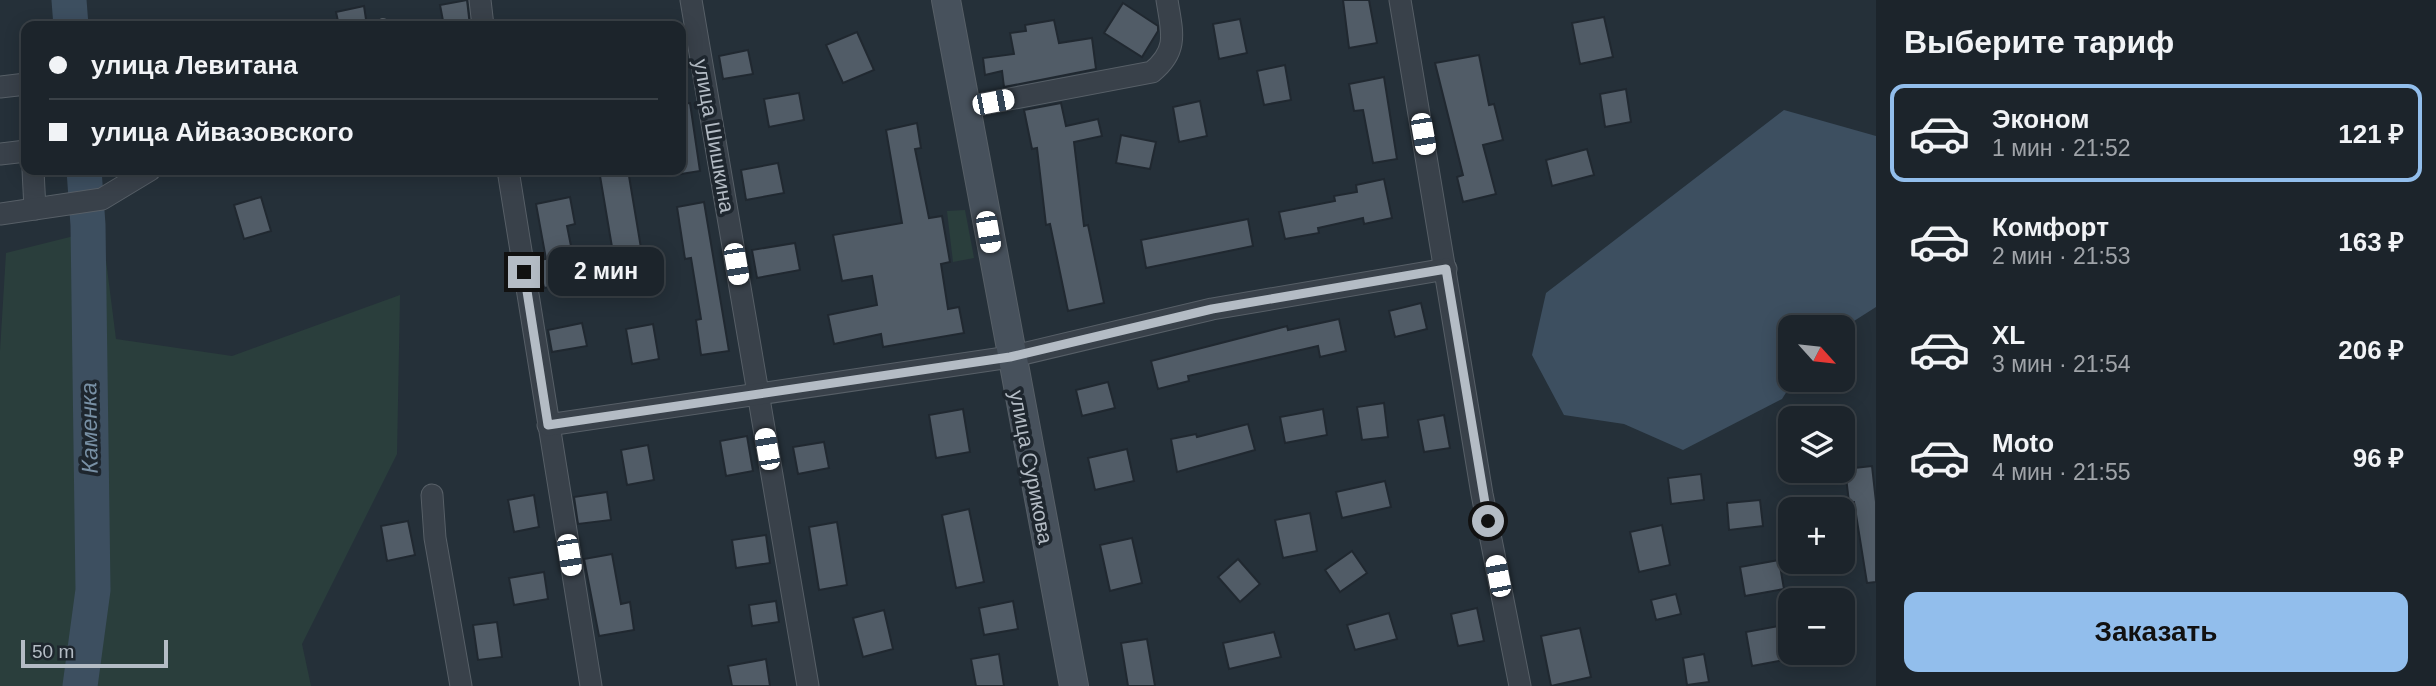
<!DOCTYPE html>
<html lang="ru">
<meta charset="utf-8">
<style>
:root{--surface:#1c242b;--page:#252c33;--text:#f1f3f6;--muted:#a0a4a9;--line:#3a4147;--accent:#92beec}
body{margin:0;font-family:Helvetica,sans-serif;background:var(--page);color:var(--text);height:100vh;display:flex;flex-direction:column;font-size:26px;white-space:nowrap}
*{box-sizing:border-box;margin:0}
p{font-size:23px;color:var(--muted)}
.icon{flex:none;width:38px;height:38px;fill:none;stroke:currentColor;stroke-width:2;stroke-linecap:round;stroke-linejoin:round}
.map{position:relative;flex:1;overflow:hidden}
.drawer{display:flex;flex-direction:column;background:var(--surface);width:560px}
.drawer>*{flex:none}
.top-card{position:absolute;left:21px;top:21px;width:665px;height:154px;border-radius:14px;box-shadow:0 4px 18px #0003,0 0 0 2px var(--line);display:grid;align-content:center;height:154px;padding:0 28px;background:var(--surface)}
.needle{width:46px;rotate:117deg}
.controls{position:absolute;left:1778px;top:315px;display:grid;gap:14px}
.controls a{display:grid;place-items:center;width:77px;height:77px;border-radius:14px;background:var(--surface);box-shadow:0 4px 18px #0003,0 0 0 2px var(--line);font-size:35px}
.scale{position:absolute;left:21px;bottom:18px;width:147px;box-sizing:border-box;padding-left:7px;border:4px solid #b4bcc5;border-top:0;font-size:19px;line-height:24px;white-space:nowrap;color:#b4bcc5;-webkit-text-stroke:5px #1e262e;paint-order:stroke}
.end{position:absolute;width:32px;height:32px;margin:-16px;border:9px solid #b4bcc5;background:#111;box-shadow:0 0 0 4px #111}
.from{border-radius:50%}
.bubble{position:absolute;height:49px;border-radius:14px;background:var(--surface);box-shadow:0 4px 18px #0003,0 0 0 2px var(--line);font-size:23px;font-weight:700;line-height:49px;text-align:center}
.car{position:absolute;width:21px;height:42px;margin:-21px -10px;border-radius:9px;box-shadow:0 0 5px 2px #0007;background:linear-gradient(#fff 24%,#345 0 40%,#fff 0 76%,#345 0 86%,#fff 0)}
.top-card b{display:flex;align-items:center;gap:24px;height:66px;font-size:26px}
.top-card b+b{border-top:2px solid var(--line)}
.top-card i{width:18px;height:18px;background:var(--text)}
ul{padding:0;list-style:none}
li{display:flex;align-items:center;gap:21px;height:98px;margin:0 14px 10px;padding:0 14px;border:4px solid transparent;border-radius:14px}
li div{flex:1}
li b{display:block;font-size:26px}
li em{font-style:normal;font-weight:700}
li.active{border-color:var(--accent)}
li>.icon{width:63px;height:63px;stroke-width:1.5}
h2{padding:0 28px;font-size:32px;line-height:84px}
.cta{display:flex;gap:14px;margin-top:auto;padding:14px 28px}
.cta a{flex:1;height:80px;border-radius:14px;background:var(--accent);color:#111;font-size:28px;font-weight:700;line-height:80px;text-align:center}
main{display:flex;flex:1;min-height:0}
.map>svg:first-child{display:block}
.green{fill:#2a3e3c}
.water{fill:#3d4f60}
.lines{fill:none;stroke-linecap:round;stroke-linejoin:round}
.river{stroke:#3d4f60;stroke-width:35}
.building{fill:#515c67;stroke:#202830;stroke-width:2}
.lane-casing{stroke:#575f67;stroke-width:12}
.street-casing{stroke:#575f67;stroke-width:23}
.secondary-casing{stroke:#575f67;stroke-width:30}
.lane{stroke:#39414a;stroke-width:10}
.street{stroke:#39414a;stroke-width:21}
.secondary{stroke:#47515c;stroke-width:28}
.route{stroke:#b4bcc5;stroke-width:9}
.labels{text-anchor:middle;stroke-width:7;stroke-linejoin:round;paint-order:stroke}
.street-label{font-size:21px;fill:#b4bcc5;stroke:#1e262e}
.water-label{font-size:23px;font-style:italic;fill:#7890a5;stroke:#1e262e}
</style>
<main>
<div class="map">
<svg width="1876" height="686" viewBox="0 0 1876 686">
<rect width="100%" height="100%" fill="#253039"/>
<!-- green -->
<g class="green">
<polygon points="965,210 974,258 953,262 947,211"/>
<polygon points="102,229 116,339 232,356 400,295 397,454 302,644 311,686 0,686 0,351 6,253"/>
</g>
<!-- water -->
<polygon class="water" points="1784,110 1876,136 1876,307 1843,328 1790,327 1790,380 1794,380 1782,399 1683,450 1624,424 1564,415 1532,355 1546,293"/>
<g class="lines">
<!-- river -->
<g class="river">
<polyline points="69,0 71,26"/>
<polyline points="80,686 93,590 88,225 84,170"/>
</g>
</g>
<!-- building -->
<g class="building">
<polygon points="467,0 470,26 444,26 440,5"/>
<polygon points="1343,0 1369,0 1377,43 1349,48"/>
<polygon points="1123,3 1158,26 1158,31 1142,57 1104,33"/>
<polygon points="364,6 367,26 339,26 336,12"/>
<polygon points="1604,17 1613,57 1580,64 1572,23"/>
<polygon points="1240,19 1247,53 1219,59 1213,24"/>
<polygon points="1054,20 1059,43 1092,38 1096,69 1004,87 1002,71 985,75 983,58 1014,54 1010,33 1026,31 1025,25"/>
<polygon points="857,32 874,70 843,83 826,45"/>
<polygon points="748,50 753,74 723,79 719,56"/>
<polygon points="1479,55 1489,105 1494,104 1503,140 1483,145 1496,194 1463,202 1457,177 1463,175 1435,63"/>
<polygon points="1285,65 1291,100 1264,105 1257,71"/>
<polygon points="1384,77 1397,159 1373,163 1363,110 1354,111 1349,84"/>
<polygon points="1626,89 1631,122 1605,127 1600,94"/>
<polygon points="799,93 804,120 769,127 764,99"/>
<polygon points="1200,101 1207,136 1179,142 1173,107"/>
<polygon points="690,103 700,171 681,174 681,104"/>
<polygon points="1061,103 1066,126 1098,119 1102,136 1074,142 1084,226 1088,225 1104,303 1068,311 1050,224 1046,225 1037,148 1032,149 1024,110"/>
<polygon points="917,123 921,148 915,149 929,218 942,216 950,262 941,264 948,309 959,307 964,333 883,347 881,334 834,344 828,315 877,305 872,276 842,281 833,235 902,223 886,130"/>
<polygon points="1121,135 1156,142 1150,169 1116,163"/>
<polygon points="1587,149 1594,175 1552,186 1546,160"/>
<polygon points="778,163 784,193 746,200 741,170"/>
<polygon points="599,170 628,170 641,248 613,253"/>
<polygon points="1384,179 1392,218 1364,224 1363,218 1318,228 1319,233 1285,239 1279,212 1335,201 1334,196 1357,192 1356,185"/>
<polygon points="261,197 271,231 244,239 234,205"/>
<polygon points="570,197 575,224 567,226 578,281 544,288 538,260 546,259 536,204"/>
<polygon points="704,202 729,351 701,355 696,320 701,319 691,258 685,259 677,207"/>
<polygon points="1248,219 1253,246 1146,268 1141,240"/>
<polygon points="795,243 800,270 757,278 752,250"/>
<polygon points="1421,303 1427,329 1395,337 1389,311"/>
<polygon points="1339,319 1346,351 1320,357 1318,346 1188,376 1189,381 1158,389 1151,361 1287,326 1288,330"/>
<polygon points="582,323 587,346 552,352 548,330"/>
<polygon points="653,324 659,359 632,364 626,329"/>
<polygon points="1108,382 1115,408 1082,416 1076,390"/>
<polygon points="1384,403 1388,437 1362,440 1357,407"/>
<polygon points="963,409 970,452 936,458 929,415"/>
<polygon points="1323,409 1327,435 1285,443 1280,417"/>
<polygon points="1444,415 1450,448 1424,452 1418,420"/>
<polygon points="1248,424 1255,450 1177,472 1171,439 1196,434 1197,437"/>
<polygon points="747,436 753,471 726,476 720,441"/>
<polygon points="824,442 829,468 798,474 793,447"/>
<polygon points="648,445 654,480 627,485 621,450"/>
<polygon points="1127,449 1134,481 1095,490 1088,458"/>
<polygon points="1872,466 1876,502 1876,582 1867,583 1854,502 1849,502 1845,469"/>
<polygon points="1701,474 1704,500 1671,504 1668,478"/>
<polygon points="1385,481 1391,507 1342,518 1336,492"/>
<polygon points="607,492 611,520 578,524 574,497"/>
<polygon points="534,495 539,527 514,532 508,500"/>
<polygon points="1760,500 1763,526 1729,530 1727,503"/>
<polygon points="969,509 984,582 956,588 942,515"/>
<polygon points="1310,513 1317,551 1283,558 1275,520"/>
<polygon points="408,521 415,555 387,561 381,526"/>
<polygon points="837,522 847,585 819,590 809,527"/>
<polygon points="1662,525 1670,565 1639,572 1630,532"/>
<polygon points="766,535 770,563 736,568 732,540"/>
<polygon points="1132,538 1142,583 1110,591 1100,545"/>
<polygon points="1352,551 1367,573 1340,592 1325,570"/>
<polygon points="612,554 621,604 630,602 634,630 599,636 584,559"/>
<polygon points="1238,559 1260,584 1240,602 1218,577"/>
<polygon points="1779,560 1784,589 1745,596 1740,567"/>
<polygon points="544,572 548,599 514,605 509,578"/>
<polygon points="1676,594 1681,614 1656,620 1651,600"/>
<polygon points="776,601 779,622 752,626 749,605"/>
<polygon points="1013,601 1018,629 984,635 979,608"/>
<polygon points="1477,608 1484,641 1458,646 1451,614"/>
<polygon points="884,610 893,649 863,657 853,618"/>
<polygon points="1389,613 1397,639 1355,650 1347,625"/>
<polygon points="497,622 502,657 478,660 473,625"/>
<polygon points="1790,624 1790,659 1752,666 1746,632"/>
<polygon points="1580,628 1591,677 1551,686 1541,636"/>
<polygon points="1274,632 1281,657 1229,669 1223,643"/>
<polygon points="1147,639 1155,686 1128,686 1121,643"/>
<polygon points="999,654 1004,686 976,686 971,659"/>
<polygon points="1704,654 1709,682 1687,685 1683,658"/>
<polygon points="766,659 770,686 732,686 728,666"/>
</g>
<g class="lines">
<!-- lane casing -->
<g class="lane-casing">
<polyline id="lane" points="383,24 386,26"/>
</g>
<!-- street casing -->
<g class="street-casing">
<g id="street">
<polyline points="480,0 483,26"/>
<polyline points="691,0 808,686"/>
<polyline points="1400,0 1482,494 1520,686"/>
<polyline points="0,87 26,84"/>
<path d="M967,107L1152,72C1179,50 1172,32 1167,0"/>
<polyline points="0,154 26,151"/>
<polyline points="33,170 35,209"/>
<polyline points="508,170 591,686"/>
<polyline points="0,214 102,199 150,170"/>
<polyline points="548,425 1010,357 1212,309 1446,269"/>
<polyline points="432,495 435,538 461,686"/>
</g>
</g>
<!-- secondary casing -->
<g class="secondary-casing">
<polyline id="secondary" points="946,0 1074,686"/>
</g>
<!-- lane -->
<use href="#lane" class="lane"/>
<!-- street -->
<use href="#street" class="street"/>
<!-- secondary -->
<use href="#secondary" class="secondary"/>
</g>
<g class="lines">
<!-- route -->
<polyline class="route" points="524,272 548,425 1010,357 1212,309 1446,269 1488,521"/>
</g>
<g class="labels">
<!-- street labels -->
<g class="street-label">
<text transform="translate(714 136) rotate(80)" y="7">улица Шишкина</text>
<text transform="translate(1031 467) rotate(79)" y="7">улица Сурикова</text>
</g>
<!-- water labels -->
<g class="water-label">
<text transform="translate(89 428) rotate(-91)" y="8">Каменка</text>
</g>
</g>
</svg>
<div class="controls">
<a><svg class="needle" viewBox="-14 -14 28 28"><path d="M0-13l5 13h-10z" fill="#e53935"/><path d="M0 13l5-13h-10z" fill="#a0a4a9"/></svg></a>
<a><svg class="icon" aria-label="layers" viewBox="0 0 24 24"><path d="M12 4l9 5-9 5-9-5zM3 14l9 5 9-5"/></svg></a>
<a>+</a>
<a>−</a>
</div>
<div class="scale">50 m</div>
<i class="end from" style="left:1488px;top:521px"></i>
<i class="end" style="left:524px;top:272px"></i>
<div class="bubble" style="left:548px;top:247px;width:116px">2 мин</div>
<i class="car" style="left:993px;top:102px;rotate:79deg"></i>
<i class="car" style="left:1423px;top:134px;rotate:170deg"></i>
<i class="car" style="left:988px;top:232px;rotate:170deg"></i>
<i class="car" style="left:736px;top:264px;rotate:170deg"></i>
<i class="car" style="left:767px;top:449px;rotate:350deg"></i>
<i class="car" style="left:569px;top:555px;rotate:171deg"></i>
<i class="car" style="left:1498px;top:576px;rotate:349deg"></i>
<div class="top-card">
<b><i class="from"></i>улица Левитана</b>
<b><i></i>улица Айвазовского</b>
</div>
</div>
<section class="drawer">
<h2>Выберите тариф</h2>
<ul>
<li class="active"><svg class="icon" aria-label="car" viewBox="0 0 24 24"><path d="M5 17H2v-5l4-1 3-4h7l3 4 3 1v5h-3M9 17h6M6 11h13"/><circle cx="7" cy="17" r="2"/><circle cx="17" cy="17" r="2"/></svg><div><b>Эконом</b><p>1 мин · 21:52</p></div><em>121 ₽</em></li>
<li><svg class="icon" aria-label="car" viewBox="0 0 24 24"><path d="M5 17H2v-5l4-1 3-4h7l3 4 3 1v5h-3M9 17h6M6 11h13"/><circle cx="7" cy="17" r="2"/><circle cx="17" cy="17" r="2"/></svg><div><b>Комфорт</b><p>2 мин · 21:53</p></div><em>163 ₽</em></li>
<li><svg class="icon" aria-label="car" viewBox="0 0 24 24"><path d="M5 17H2v-5l4-1 3-4h7l3 4 3 1v5h-3M9 17h6M6 11h13"/><circle cx="7" cy="17" r="2"/><circle cx="17" cy="17" r="2"/></svg><div><b>XL</b><p>3 мин · 21:54</p></div><em>206 ₽</em></li>
<li><svg class="icon" aria-label="car" viewBox="0 0 24 24"><path d="M5 17H2v-5l4-1 3-4h7l3 4 3 1v5h-3M9 17h6M6 11h13"/><circle cx="7" cy="17" r="2"/><circle cx="17" cy="17" r="2"/></svg><div><b>Moto</b><p>4 мин · 21:55</p></div><em>96 ₽</em></li>
</ul>
<div class="cta"><a>Заказать</a></div>
</section>
</main>
